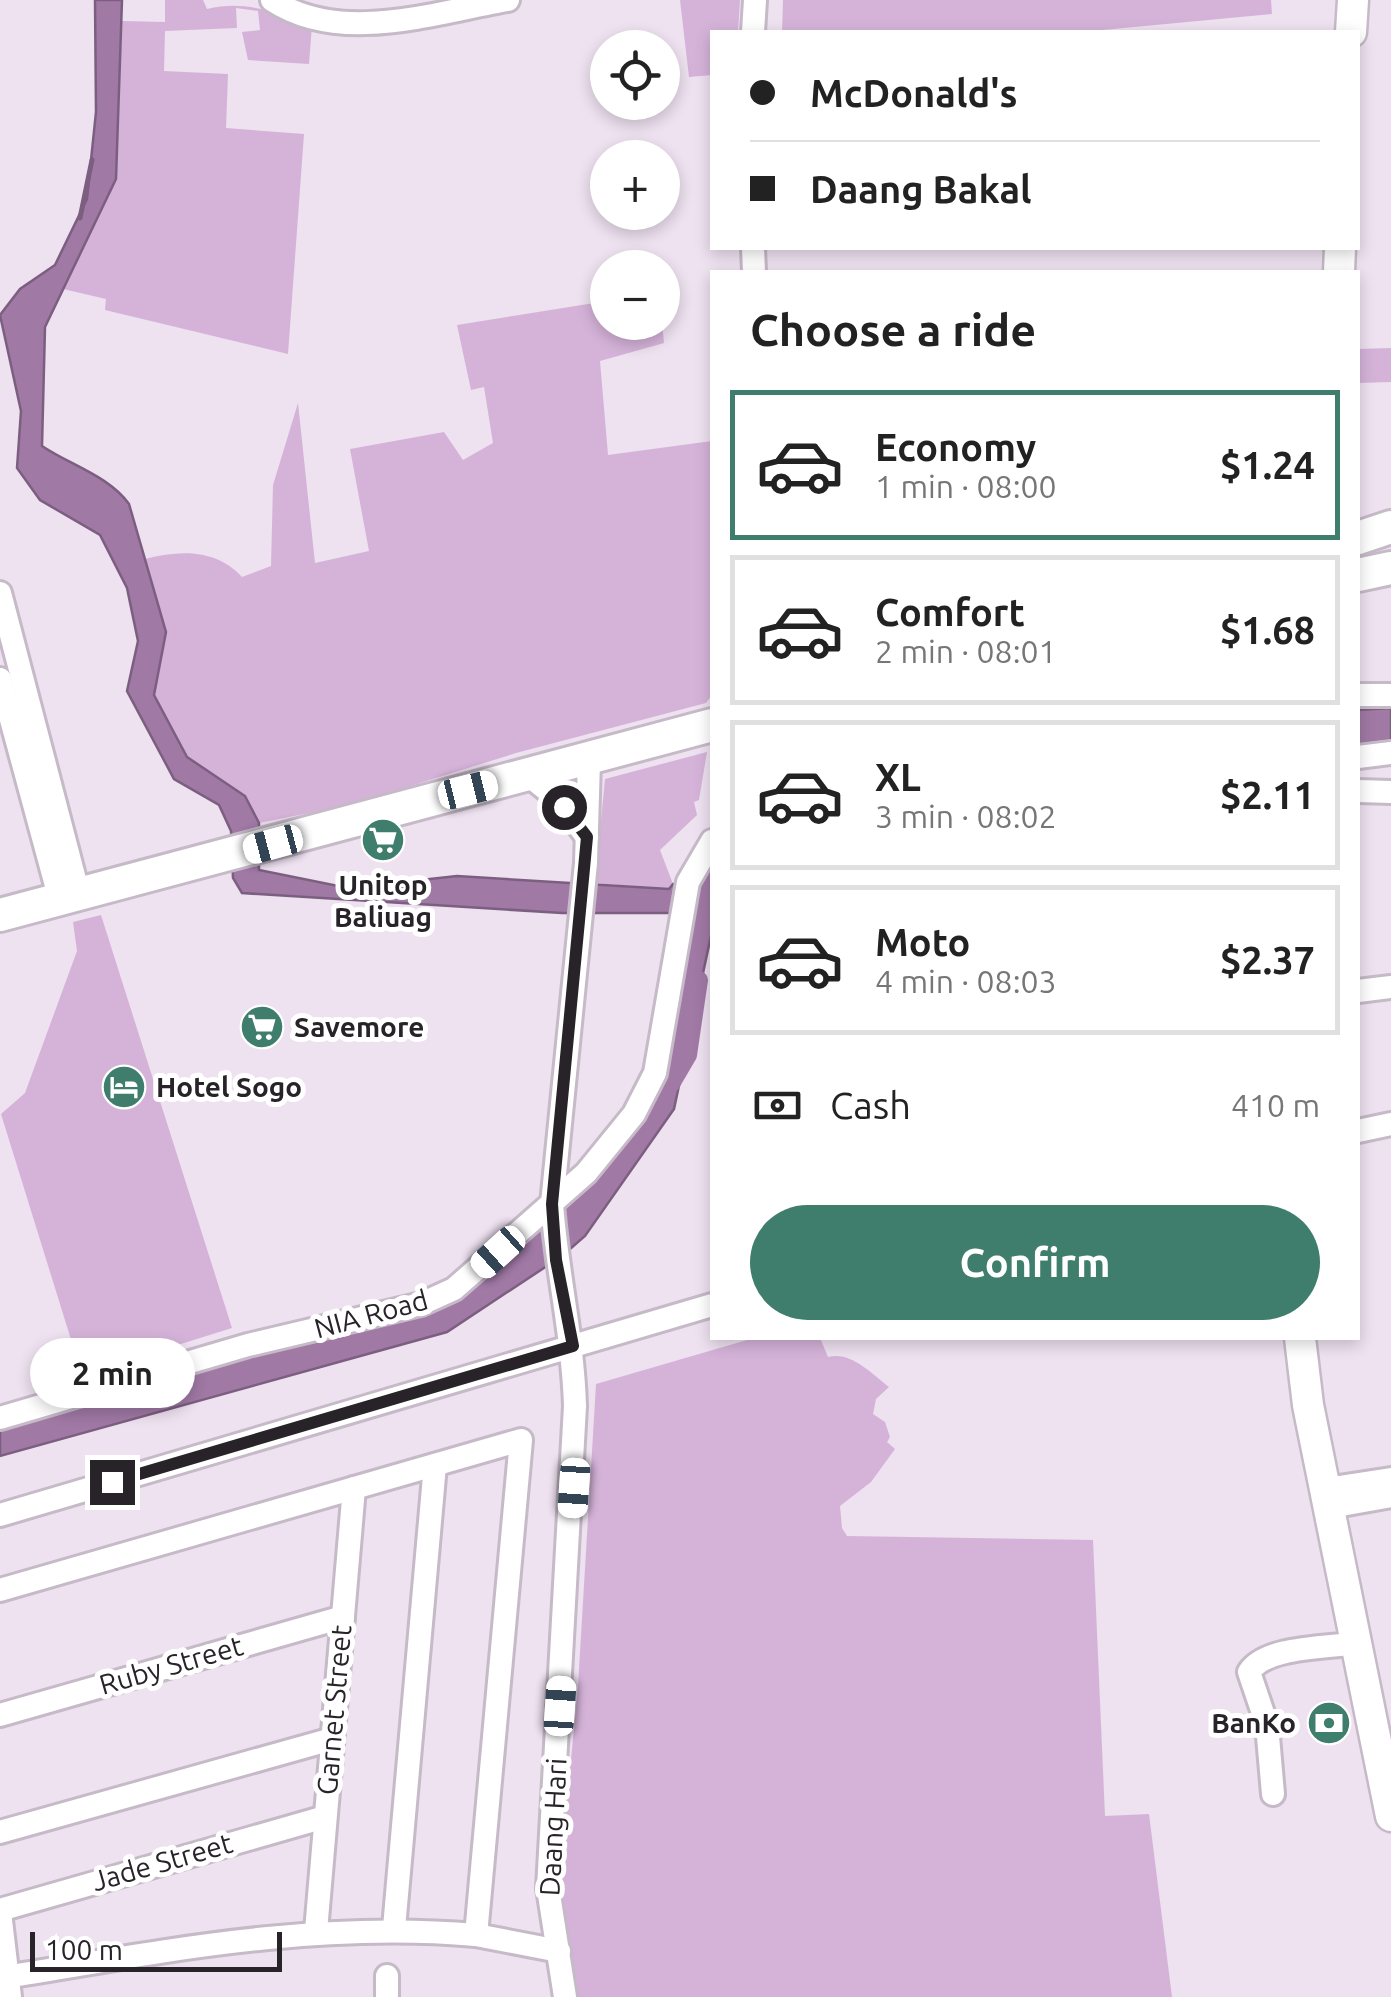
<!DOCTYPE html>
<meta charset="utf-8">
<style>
:root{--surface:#fff;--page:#f6f6f6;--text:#222;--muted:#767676;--line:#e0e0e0;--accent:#3f7e6c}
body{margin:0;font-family:Ubuntu,sans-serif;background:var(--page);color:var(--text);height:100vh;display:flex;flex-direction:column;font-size:38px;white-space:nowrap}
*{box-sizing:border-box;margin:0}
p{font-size:32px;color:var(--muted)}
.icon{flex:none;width:55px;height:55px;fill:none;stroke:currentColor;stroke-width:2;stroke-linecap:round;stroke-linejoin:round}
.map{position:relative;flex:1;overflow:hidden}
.details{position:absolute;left:710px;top:270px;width:650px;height:1070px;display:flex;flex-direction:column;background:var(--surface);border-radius:0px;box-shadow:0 5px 15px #0003}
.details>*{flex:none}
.banner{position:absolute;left:710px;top:30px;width:650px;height:220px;border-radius:0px;box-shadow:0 5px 15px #0003;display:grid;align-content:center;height:220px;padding:0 40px;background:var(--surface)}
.buttons{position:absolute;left:590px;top:30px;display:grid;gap:20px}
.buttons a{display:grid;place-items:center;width:90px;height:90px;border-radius:50%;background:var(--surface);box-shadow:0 5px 15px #0003;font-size:50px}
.scale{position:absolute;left:30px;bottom:25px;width:252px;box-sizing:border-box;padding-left:10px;border:5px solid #272328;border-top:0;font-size:28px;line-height:35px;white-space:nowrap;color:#272328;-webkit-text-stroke:8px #fff;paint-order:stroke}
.end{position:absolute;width:45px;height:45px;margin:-22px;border:12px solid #272328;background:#fff;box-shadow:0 0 0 5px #fff}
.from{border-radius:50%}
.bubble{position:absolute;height:70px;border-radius:35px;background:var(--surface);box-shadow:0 5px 15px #0003;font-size:32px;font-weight:600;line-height:70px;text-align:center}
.car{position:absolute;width:30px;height:60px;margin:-30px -15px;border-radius:12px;box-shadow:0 0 8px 2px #0007;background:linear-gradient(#fff 24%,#345 0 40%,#fff 0 76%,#345 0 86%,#fff 0)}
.banner b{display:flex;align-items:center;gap:35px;height:95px;font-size:38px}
.banner b+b{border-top:2px solid var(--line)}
.banner i{width:25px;height:25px;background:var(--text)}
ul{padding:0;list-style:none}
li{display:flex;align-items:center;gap:30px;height:150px;margin:0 20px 15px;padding:0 20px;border:5px solid var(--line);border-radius:0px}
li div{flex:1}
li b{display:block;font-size:38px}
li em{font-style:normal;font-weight:600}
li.selected{border-color:var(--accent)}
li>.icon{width:90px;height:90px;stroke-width:1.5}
h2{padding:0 40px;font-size:45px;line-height:120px}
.pay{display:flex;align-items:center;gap:25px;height:110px;padding:0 40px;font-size:38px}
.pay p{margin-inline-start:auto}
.cta{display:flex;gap:20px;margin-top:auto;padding:20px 40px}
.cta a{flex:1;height:115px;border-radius:60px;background:var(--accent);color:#fff;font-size:40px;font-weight:600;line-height:115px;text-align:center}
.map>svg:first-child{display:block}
.green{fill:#d5b3d9}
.water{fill:#a079a5;stroke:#7c5f80;stroke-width:2.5}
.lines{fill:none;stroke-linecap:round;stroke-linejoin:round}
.stream{stroke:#7c5f80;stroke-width:5}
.canal{stroke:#a079a5;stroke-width:18}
.minor-casing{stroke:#c6b9c8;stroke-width:28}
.major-casing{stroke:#c6b9c8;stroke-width:35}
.highway-casing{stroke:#c6b9c8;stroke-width:38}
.minor{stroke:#fff;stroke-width:22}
.major{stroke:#fff;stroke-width:30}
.highway{stroke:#fff;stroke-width:32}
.route{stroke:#272328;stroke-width:12}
.labels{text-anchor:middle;stroke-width:10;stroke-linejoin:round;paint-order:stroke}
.poi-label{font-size:28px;font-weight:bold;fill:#272328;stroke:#fff;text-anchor:start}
.street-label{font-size:28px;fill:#272328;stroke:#fff}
</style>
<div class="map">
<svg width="1391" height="1997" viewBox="0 0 1391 1997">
<rect width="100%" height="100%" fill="#eee1f0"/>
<!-- green -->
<g class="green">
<path d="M165,0H203L207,9C245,0 275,12 312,25L309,64L248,60L242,32L260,30L258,11L236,8L237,28L165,31L164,71L228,74L226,128L304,134L288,354L105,310L106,299L63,289L116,179L122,21L165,22Z"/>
<polygon points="680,0 740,0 738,32 712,32 712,75 689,77"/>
<polygon points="783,0 1271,0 1272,14 1081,32 782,32"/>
<path d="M607,301L608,322L662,323L664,343L600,361L608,455L712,441V695L706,703L516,753L350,805L259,823L245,796L187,757L154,695L166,632L145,559C181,550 216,549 242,577L271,566L273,485L298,403L315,563L369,551L350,449L444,432L463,460L493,443L484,387L471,390L457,325Z"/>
<polygon points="1391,348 1391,382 1358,383 1358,349"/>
<polygon points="707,752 699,800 694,802 697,815 660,850 673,884 669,889 595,883 605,779"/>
<polygon points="101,915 232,1328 82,1375 1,1114 25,1093 77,951 73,922"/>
<path d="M754,1338H820L828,1357C851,1351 872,1374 889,1387L876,1399L873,1414L885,1422L890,1437L887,1442L895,1449L871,1482L840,1506L842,1528L847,1536L1093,1540L1105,1816L1149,1814L1172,1997H578L560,1876L578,1686L596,1384Z"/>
</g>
<!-- water -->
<g class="water">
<path d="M95,0H122L116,179L45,327L42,446C70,465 109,476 129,504L166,632L154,695L187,757L245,796L259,823V870L348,888L457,876L669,889L673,884L697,885L712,850V931L674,1109L585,1236L562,1256L447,1332L0,1456V1423L412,1310L632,1132L688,913H562L242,893L233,878L231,831L219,805L174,779L127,691L138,641L127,588L100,535L40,500L17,468L21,411L0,315L20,289L55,265L87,199L96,112Z"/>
<polygon points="1391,708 1391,740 1358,744 1358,710"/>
</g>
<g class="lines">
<!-- stream -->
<polyline class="stream" points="80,218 92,160"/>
<!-- canal -->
<polyline class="canal" points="671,1084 688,1055 699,980"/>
<!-- minor casing -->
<g class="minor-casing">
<g id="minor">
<path d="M272,0C340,45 433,13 508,0"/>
<polyline points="753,32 755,0"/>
<polyline points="753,248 754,272"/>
<polyline points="0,593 79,895"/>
<polyline points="0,679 60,900"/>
<polyline points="1358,695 1391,695"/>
<polyline points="1358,757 1391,753"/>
<polyline points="528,775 558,799 587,837"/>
<polyline points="1358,791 1391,792"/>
<polyline points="1358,991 1391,987"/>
<polyline points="1358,1131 1391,1124"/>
<polyline points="0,1418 248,1345 421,1304 454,1289 586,1173 634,1114 655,1073 688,882 712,841"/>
<polyline points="1326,1489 1391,1479"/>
<polyline points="1330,1507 1391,1496"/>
<polyline points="0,1515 712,1305"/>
<path d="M0,1590L521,1440L476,1935C314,1921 165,1951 6,1977"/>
<polyline points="0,1715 343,1617"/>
<path d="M1273,1794L1267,1725L1249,1672C1266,1646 1327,1648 1356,1643"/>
<polyline points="0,1832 332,1739"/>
<polyline points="0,1910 325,1817"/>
<polyline points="0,1912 10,1997"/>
<polyline points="394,1928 435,1465"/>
<polyline points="316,1931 354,1488"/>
<polyline points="476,1935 559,1951"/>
<polyline points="387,1976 387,1997"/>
<path d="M565,1997L548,1888L575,1406C573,1338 557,1272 552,1204L586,863L589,760"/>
</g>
</g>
<!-- major casing -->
<g class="major-casing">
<g id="major">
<polyline points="1351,32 1353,0"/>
<polyline points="1339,272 1340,248"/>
<polyline points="1300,1338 1308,1405 1391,1816"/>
</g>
</g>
<!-- highway casing -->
<g class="highway-casing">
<g id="highway">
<polyline points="1358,538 1391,527"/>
<polyline points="1358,575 1391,568"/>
<polyline points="0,915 712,725"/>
</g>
</g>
<!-- minor -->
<use href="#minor" class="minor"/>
<!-- major -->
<use href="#major" class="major"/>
<!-- highway -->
<use href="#highway" class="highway"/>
</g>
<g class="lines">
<!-- route -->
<polyline class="route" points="112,1482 573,1346 556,1260 552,1204 587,837 564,807"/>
</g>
<!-- icons -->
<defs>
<g id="supermarket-disc" transform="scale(2.25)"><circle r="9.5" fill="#3f7e6c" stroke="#fff"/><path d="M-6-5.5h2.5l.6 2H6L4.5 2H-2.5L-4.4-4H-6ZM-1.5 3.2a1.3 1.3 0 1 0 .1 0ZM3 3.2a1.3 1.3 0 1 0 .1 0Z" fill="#fff"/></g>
<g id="hotel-disc" transform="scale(2.25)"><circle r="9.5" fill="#3f7e6c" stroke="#fff"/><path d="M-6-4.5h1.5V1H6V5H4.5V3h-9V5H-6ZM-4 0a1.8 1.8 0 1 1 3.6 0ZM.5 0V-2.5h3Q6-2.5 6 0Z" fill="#fff"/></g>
<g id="bank-disc" transform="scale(2.25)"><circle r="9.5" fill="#3f7e6c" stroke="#fff"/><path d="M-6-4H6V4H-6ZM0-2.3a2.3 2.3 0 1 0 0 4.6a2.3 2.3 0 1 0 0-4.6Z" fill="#fff"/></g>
</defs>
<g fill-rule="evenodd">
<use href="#supermarket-disc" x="383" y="840"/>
<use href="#supermarket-disc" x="262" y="1027"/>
<use href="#hotel-disc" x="124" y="1087"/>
<use href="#bank-disc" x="1329" y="1723"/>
</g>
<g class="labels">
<!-- poi labels -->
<g class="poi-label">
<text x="383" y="895" text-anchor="middle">Unitop<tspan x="383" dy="32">Baliuag</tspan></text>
<text x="294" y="1037">Savemore</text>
<text x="156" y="1097">Hotel Sogo</text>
<text x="1296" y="1733" text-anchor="end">BanKo</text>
</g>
<!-- street labels -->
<g class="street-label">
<text transform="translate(371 1314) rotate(-15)" y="10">NIA Road</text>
<text transform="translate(171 1665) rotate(-16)" y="10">Ruby Street</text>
<text transform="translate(334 1710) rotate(-85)" y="10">Garnet Street</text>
<text transform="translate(553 1827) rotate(-87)" y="10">Daang Hari</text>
<text transform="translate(162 1862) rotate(-16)" y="10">Jade Street</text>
</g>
</g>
</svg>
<div class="buttons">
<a><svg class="icon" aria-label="locate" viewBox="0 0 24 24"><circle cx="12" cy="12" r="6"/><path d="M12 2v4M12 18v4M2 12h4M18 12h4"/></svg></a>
<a>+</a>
<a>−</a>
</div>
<div class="scale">100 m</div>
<i class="end from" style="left:564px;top:807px"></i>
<i class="end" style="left:112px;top:1482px"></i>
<div class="bubble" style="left:30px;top:1338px;width:165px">2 min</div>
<i class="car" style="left:468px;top:790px;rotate:76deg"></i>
<i class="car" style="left:273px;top:844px;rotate:255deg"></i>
<i class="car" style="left:498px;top:1252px;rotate:228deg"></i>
<i class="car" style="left:574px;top:1488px;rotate:184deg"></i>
<i class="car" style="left:560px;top:1706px;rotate:4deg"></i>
<div class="banner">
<b><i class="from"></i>McDonald's</b>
<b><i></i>Daang Bakal</b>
</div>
<section class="details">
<h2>Choose a ride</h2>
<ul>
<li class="selected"><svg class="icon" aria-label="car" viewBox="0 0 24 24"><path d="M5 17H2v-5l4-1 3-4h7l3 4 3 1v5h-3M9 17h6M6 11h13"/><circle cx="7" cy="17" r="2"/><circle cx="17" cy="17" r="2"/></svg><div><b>Economy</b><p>1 min · 08:00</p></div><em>$1.24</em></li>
<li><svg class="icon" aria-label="car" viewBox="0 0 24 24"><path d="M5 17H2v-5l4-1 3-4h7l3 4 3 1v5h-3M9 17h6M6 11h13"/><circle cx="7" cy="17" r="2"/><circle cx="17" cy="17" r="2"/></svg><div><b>Comfort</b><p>2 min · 08:01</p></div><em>$1.68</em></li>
<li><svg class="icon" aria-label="car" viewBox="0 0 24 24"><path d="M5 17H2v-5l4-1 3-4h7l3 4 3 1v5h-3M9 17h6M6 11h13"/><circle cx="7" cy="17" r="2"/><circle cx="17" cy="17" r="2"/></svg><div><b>XL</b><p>3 min · 08:02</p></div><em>$2.11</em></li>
<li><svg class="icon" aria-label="car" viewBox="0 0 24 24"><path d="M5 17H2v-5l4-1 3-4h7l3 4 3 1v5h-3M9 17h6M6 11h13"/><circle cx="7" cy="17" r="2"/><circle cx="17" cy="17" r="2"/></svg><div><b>Moto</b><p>4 min · 08:03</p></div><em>$2.37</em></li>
</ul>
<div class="pay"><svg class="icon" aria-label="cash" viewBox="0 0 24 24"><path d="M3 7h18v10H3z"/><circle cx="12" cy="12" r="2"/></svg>Cash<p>410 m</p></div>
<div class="cta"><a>Confirm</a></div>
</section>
</div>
